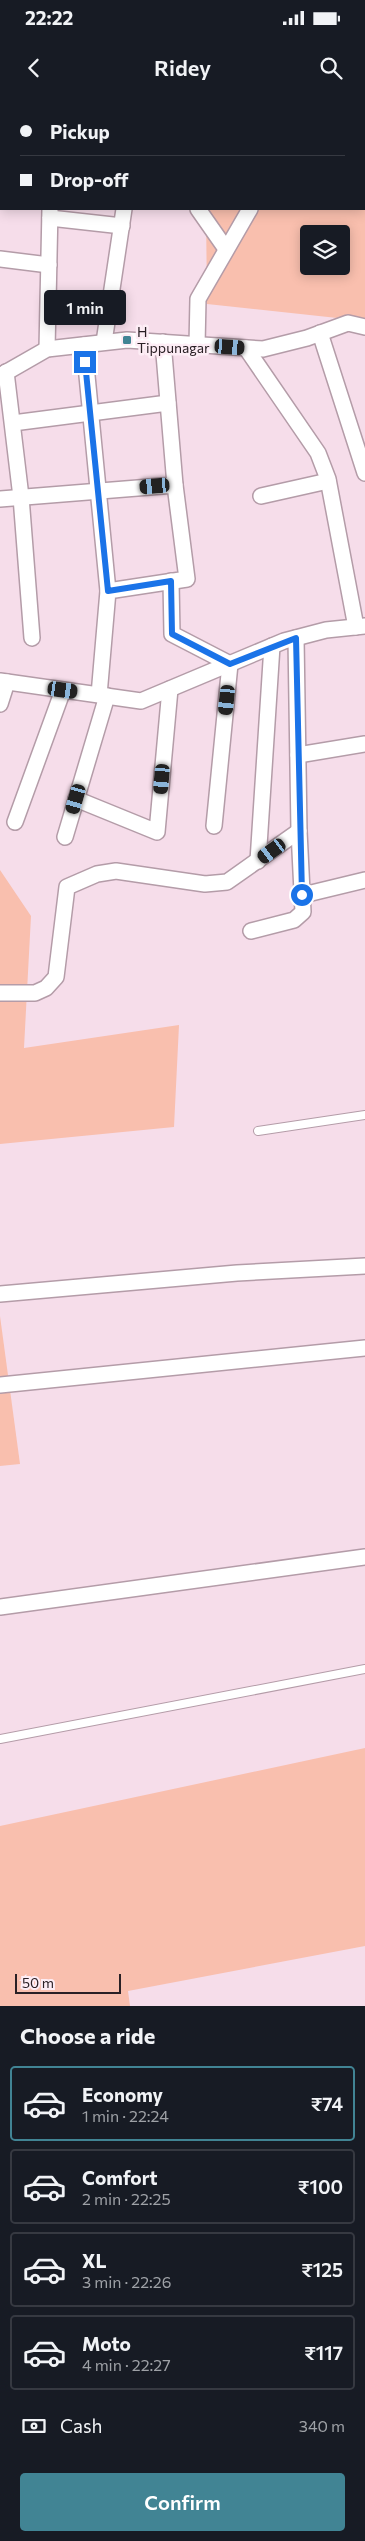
<!DOCTYPE html>
<meta charset="utf-8">
<style>
:root{--surface:#171b24;--page:#20242c;--text:#f1f3f6;--muted:#9ea1a6;--line:#363941;--accent:#418494}
body{margin:0;font-family:Commissioner,sans-serif;background:var(--page);color:var(--text);height:100vh;display:flex;flex-direction:column;font-size:19px;white-space:nowrap}
*{box-sizing:border-box;margin:0}
p{font-size:16px;color:var(--muted)}
.icon{flex:none;width:28px;height:28px;fill:none;stroke:currentColor;stroke-width:2;stroke-linecap:round;stroke-linejoin:round}
.map{position:relative;height:1906px;overflow:hidden}
.sheet{display:flex;flex-direction:column;background:var(--surface);flex:1}
.sheet>*{flex:none}
.guide{position:absolute;left:0px;top:0px;width:365px;height:110px;box-shadow:0 2px 12px #0003;display:grid;align-content:center;height:110px;padding:0 20px;background:var(--surface)}
.tools{position:absolute;left:300px;top:125px;display:grid;gap:10px}
.tools a{display:grid;place-items:center;width:50px;height:50px;border-radius:5px;background:var(--surface);box-shadow:0 2px 12px #0003;font-size:25px}
.scale{position:absolute;left:15px;bottom:12px;width:106px;box-sizing:border-box;padding-left:5px;border:2px solid #2a2025;border-top:0;font-size:14px;line-height:18px;white-space:nowrap;color:#2a2025;-webkit-text-stroke:4px #fdedf5;paint-order:stroke}
.end{position:absolute;width:22px;height:22px;margin:-11px;border:6px solid #1a73e8;background:#fff;box-shadow:0 0 0 2px #fff}
.from{border-radius:50%}
.bubble{position:absolute;height:35px;border-radius:5px;background:var(--surface);box-shadow:0 2px 12px #0003;font-size:16px;font-weight:600;line-height:35px;text-align:center}
.car{position:absolute;width:15px;height:30px;margin:-15px -8px;border-radius:6px;box-shadow:0 0 4px 1px #0007;background:linear-gradient(#222 24%,#8ab4d8 0 40%,#222 0 76%,#8ab4d8 0 86%,#222 0)}
.guide b{display:flex;align-items:center;gap:18px;height:48px;font-size:19px}
.guide b+b{border-top:1px solid var(--line)}
.guide i{width:12px;height:12px;background:var(--text)}
ul{padding:0;list-style:none}
li{display:flex;align-items:center;gap:15px;height:75px;margin:0 10px 8px;padding:0 10px;border:2px solid var(--line);border-radius:5px}
li div{flex:1}
li b{display:block;font-size:19px}
li em{font-style:normal;font-weight:600}
li.on{border-color:var(--accent)}
li>.icon{width:45px;height:45px;stroke-width:1.5}
h2{padding:0 20px;font-size:22px;line-height:60px}
.pay{display:flex;align-items:center;gap:12px;height:55px;padding:0 20px;font-size:19px}
.pay p{margin-inline-start:auto}
.primary-button{display:flex;gap:10px;margin-top:auto;padding:10px 20px}
.primary-button a{flex:1;height:58px;border-radius:5px;background:var(--accent);color:#fff;font-size:20px;font-weight:600;line-height:58px;text-align:center}
.status{display:flex;justify-content:space-between;align-items:center;height:35px;padding:0 25px;background:var(--surface);direction:ltr}
.status svg{height:14px;fill:currentColor}
header{display:flex;justify-content:space-between;align-items:center;height:65px;padding:0 20px;background:var(--surface);font-size:22px;font-weight:600}
.map>svg:first-child{display:block}
.green{fill:#f9bfae;fill-rule:evenodd}
.lines{fill:none;stroke-linecap:round;stroke-linejoin:round}
.service-casing{stroke:#b49ca8;stroke-width:10}
.minor-casing{stroke:#b49ca8;stroke-width:18}
.service{stroke:#fff;stroke-width:8}
.minor{stroke:#fff;stroke-width:15}
.route{stroke:#1a73e8;stroke-width:6}
.poi-dot{fill:#418494;stroke:#fdedf5;stroke-width:2}
.labels{text-anchor:middle;stroke-width:5;stroke-linejoin:round;paint-order:stroke}
.poi-label{font-size:14px;fill:#2a2025;stroke:#fdedf5;text-anchor:start}
</style>
<div class="status"><b>22:22</b><svg viewBox="0 0 49 12"><path d="M0 12V9h3v3zM5 12V6h3v6zM10 12V3h3v9zM15 12V0h3v12zM26 1h20v11H26zM47 4h2v5h-2z"/></svg></div>
<header><svg class="icon" aria-label="back" viewBox="0 0 24 24"><path d="M15 5l-7 7 7 7"/></svg>Ridey<svg class="icon" aria-label="search" viewBox="0 0 24 24"><circle cx="10" cy="10" r="6"/><path d="M15 15l6 6"/></svg></header>
<div class="map">
<svg width="365" height="1906" viewBox="0 0 365 1906">
<rect width="100%" height="100%" fill="#f6ddea"/>
<!-- green -->
<g class="green">
<path d="M199,0H365V221L207,204L206,109H364V1ZM309,134H341V166H309Z"/>
<polygon points="0,770 31,816 24,948 179,925 174,1027 0,1044"/>
<polygon points="0,1216 20,1364 0,1366"/>
<polygon points="365,1648 365,1846 128,1891 130,1906 0,1906 0,1726"/>
</g>
<g class="lines">
<!-- service casing -->
<g class="service-casing">
<g id="service">
<polyline points="258,1031 365,1015"/>
<polyline points="0,1639 365,1569"/>
</g>
</g>
<!-- minor casing -->
<g class="minor-casing">
<g id="minor">
<polyline points="26,0 27,1"/>
<polyline points="128,0 129,1"/>
<polyline points="287,1 287,0"/>
<polyline points="198,109 226,149"/>
<polyline points="50,118 122,126"/>
<polyline points="0,159 49,165"/>
<polyline points="320,233 365,373"/>
<polyline points="104,242 124,109"/>
<polyline points="163,242 175,385"/>
<polyline points="84,245 108,491"/>
<polyline points="197,245 198,199 250,109"/>
<polyline points="246,248 318,353 328,379 356,527"/>
<polyline points="47,249 50,109"/>
<polyline points="6,272 21,397 32,538"/>
<polyline points="0,276 47,249 127,240 263,249 307,238 348,223 365,227"/>
<polyline points="13,323 168,303"/>
<polyline points="261,396 328,381"/>
<polyline points="0,399 175,385 187,479 108,491 99,595"/>
<polyline points="171,481 172,534 230,564 214,726"/>
<polyline points="0,581 141,601 284,541 326,530 365,526"/>
<polyline points="0,604 7,582"/>
<polyline points="298,655 365,644"/>
<polyline points="76,699 157,732 170,589"/>
<polyline points="15,722 63,590"/>
<polyline points="65,737 107,596"/>
<polyline points="258,761 272,546"/>
<polyline points="303,795 365,780"/>
<polyline points="251,831 294,820 303,812 299,731 296,538"/>
<polyline points="0,893 35,893 46,888 56,877 67,787 97,774 116,771 205,784 227,782 299,731"/>
<polyline points="0,1194 237,1173 365,1166"/>
<polyline points="0,1285 365,1248"/>
<polyline points="0,1507 365,1457"/>
</g>
</g>
<!-- service -->
<use href="#service" class="service"/>
<!-- minor -->
<use href="#minor" class="minor"/>
</g>
<g class="lines">
<!-- route -->
<polyline class="route" points="85,262 108,491 171,481 172,534 230,564 296,538 302,795"/>
</g>
<!-- markers -->
<rect class="poi-dot" x="122" y="235" width="10" height="10" rx="2.5"/>
<g class="labels">
<!-- poi labels -->
<g class="poi-label">
<text x="137" y="237">H<tspan x="137" dy="16">Tippunagar</tspan></text>
</g>
</g>
</svg>
<div class="tools">
<a><svg class="icon" aria-label="layers" viewBox="0 0 24 24"><path d="M12 4l9 5-9 5-9-5zM3 14l9 5 9-5"/></svg></a>
</div>
<div class="scale">50 m</div>
<i class="end from" style="left:302px;top:795px"></i>
<i class="end" style="left:85px;top:262px"></i>
<div class="bubble" style="left:44px;top:190px;width:82px">1 min</div>
<i class="car" style="left:230px;top:247px;rotate:94deg"></i>
<i class="car" style="left:155px;top:386px;rotate:265deg"></i>
<i class="car" style="left:63px;top:590px;rotate:98deg"></i>
<i class="car" style="left:227px;top:600px;rotate:186deg"></i>
<i class="car" style="left:162px;top:679px;rotate:185deg"></i>
<i class="car" style="left:76px;top:699px;rotate:196deg"></i>
<i class="car" style="left:272px;top:751px;rotate:234deg"></i>
<div class="guide">
<b><i class="from"></i>Pickup</b>
<b><i></i>Drop-off</b>
</div>
</div>
<section class="sheet">
<h2>Choose a ride</h2>
<ul>
<li class="on"><svg class="icon" aria-label="car" viewBox="0 0 24 24"><path d="M5 17H2v-5l4-1 3-4h7l3 4 3 1v5h-3M9 17h6M6 11h13"/><circle cx="7" cy="17" r="2"/><circle cx="17" cy="17" r="2"/></svg><div><b>Economy</b><p>1 min · 22:24</p></div><em>₹74</em></li>
<li><svg class="icon" aria-label="car" viewBox="0 0 24 24"><path d="M5 17H2v-5l4-1 3-4h7l3 4 3 1v5h-3M9 17h6M6 11h13"/><circle cx="7" cy="17" r="2"/><circle cx="17" cy="17" r="2"/></svg><div><b>Comfort</b><p>2 min · 22:25</p></div><em>₹100</em></li>
<li><svg class="icon" aria-label="car" viewBox="0 0 24 24"><path d="M5 17H2v-5l4-1 3-4h7l3 4 3 1v5h-3M9 17h6M6 11h13"/><circle cx="7" cy="17" r="2"/><circle cx="17" cy="17" r="2"/></svg><div><b>XL</b><p>3 min · 22:26</p></div><em>₹125</em></li>
<li><svg class="icon" aria-label="car" viewBox="0 0 24 24"><path d="M5 17H2v-5l4-1 3-4h7l3 4 3 1v5h-3M9 17h6M6 11h13"/><circle cx="7" cy="17" r="2"/><circle cx="17" cy="17" r="2"/></svg><div><b>Moto</b><p>4 min · 22:27</p></div><em>₹117</em></li>
</ul>
<div class="pay"><svg class="icon" aria-label="cash" viewBox="0 0 24 24"><path d="M3 7h18v10H3z"/><circle cx="12" cy="12" r="2"/></svg>Cash<p>340 m</p></div>
<div class="primary-button"><a>Confirm</a></div>
</section>
